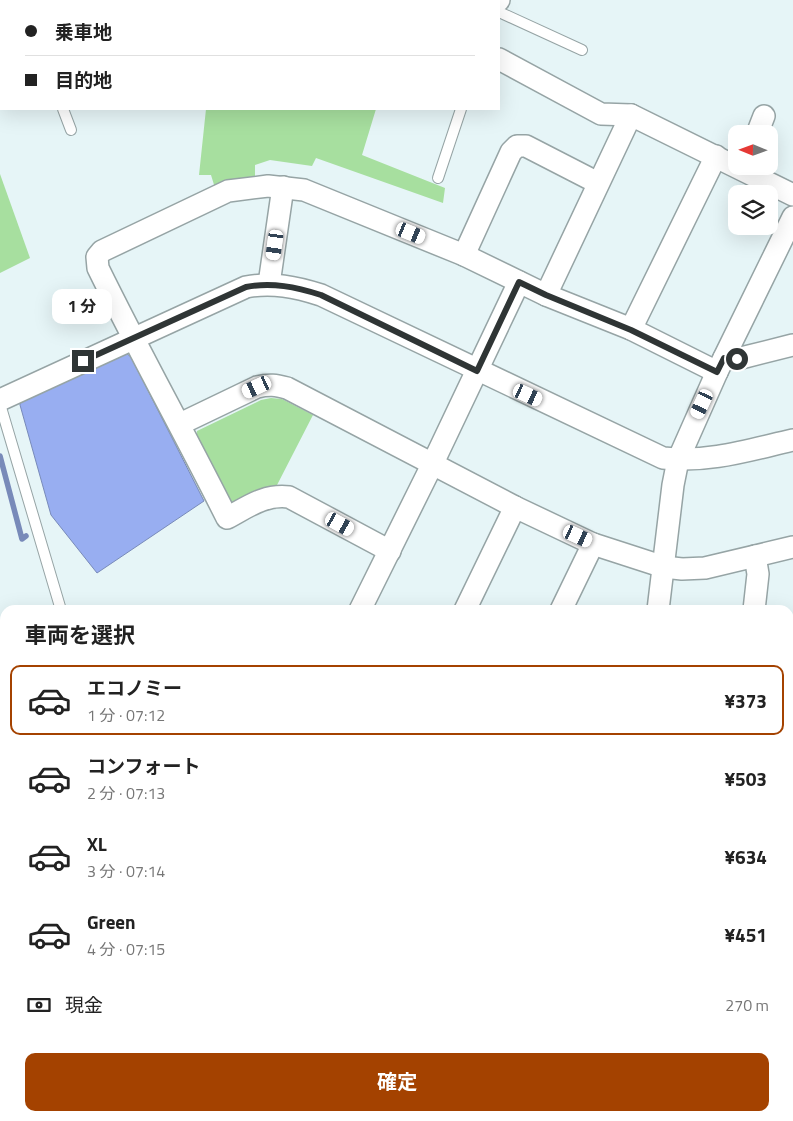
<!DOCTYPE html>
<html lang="ja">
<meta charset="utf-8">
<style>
:root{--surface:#fff;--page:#f2f2f2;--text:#222;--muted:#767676;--line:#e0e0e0;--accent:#a44200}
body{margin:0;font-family:"Titillium Web","Noto Sans JP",sans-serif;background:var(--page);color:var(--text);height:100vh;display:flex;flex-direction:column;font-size:19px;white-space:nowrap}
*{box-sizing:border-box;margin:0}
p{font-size:16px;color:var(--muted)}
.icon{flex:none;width:28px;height:28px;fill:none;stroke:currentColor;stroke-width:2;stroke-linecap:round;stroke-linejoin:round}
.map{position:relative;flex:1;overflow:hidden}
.sheet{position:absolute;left:0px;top:605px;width:794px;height:516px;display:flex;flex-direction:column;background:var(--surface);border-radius:15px 15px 0 0;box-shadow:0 5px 20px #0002}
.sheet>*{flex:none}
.guide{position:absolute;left:0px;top:0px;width:500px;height:110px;box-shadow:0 5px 20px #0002;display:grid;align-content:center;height:110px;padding:0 25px;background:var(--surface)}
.needle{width:32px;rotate:271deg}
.controls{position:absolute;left:728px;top:125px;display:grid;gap:10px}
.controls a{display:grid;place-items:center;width:50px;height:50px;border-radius:10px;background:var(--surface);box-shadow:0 5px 20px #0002;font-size:25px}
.end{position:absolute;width:22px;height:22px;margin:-11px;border:6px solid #2f3535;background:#fff;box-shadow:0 0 0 2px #fff}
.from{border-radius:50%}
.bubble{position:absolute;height:35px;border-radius:10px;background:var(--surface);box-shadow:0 5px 20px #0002;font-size:16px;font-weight:700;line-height:35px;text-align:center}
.car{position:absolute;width:15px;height:30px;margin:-15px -8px;border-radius:6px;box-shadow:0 0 4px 1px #0007;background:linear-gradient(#fff 24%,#345 0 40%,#fff 0 76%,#345 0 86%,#fff 0)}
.guide b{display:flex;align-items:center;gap:18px;height:48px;font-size:19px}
.guide b+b{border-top:1px solid var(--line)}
.guide i{width:12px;height:12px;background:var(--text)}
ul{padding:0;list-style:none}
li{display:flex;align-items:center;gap:15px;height:70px;margin:0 10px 8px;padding:0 15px;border:2px solid transparent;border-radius:10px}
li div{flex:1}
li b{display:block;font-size:19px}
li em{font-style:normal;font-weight:700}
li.on{border-color:var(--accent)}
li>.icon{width:45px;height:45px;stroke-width:1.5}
h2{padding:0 25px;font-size:22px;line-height:60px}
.pay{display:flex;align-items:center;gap:12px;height:55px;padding:0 25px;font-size:19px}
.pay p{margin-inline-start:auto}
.button{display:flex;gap:10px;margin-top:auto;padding:10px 25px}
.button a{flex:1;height:58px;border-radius:10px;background:var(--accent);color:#fff;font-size:20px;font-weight:700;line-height:58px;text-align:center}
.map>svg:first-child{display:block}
.green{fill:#a7df9f}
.water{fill:#98aef1;stroke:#788ab9}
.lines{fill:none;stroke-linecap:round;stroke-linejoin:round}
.stream{stroke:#788ab9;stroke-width:5.5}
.lane-casing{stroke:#96a4a5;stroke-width:12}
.street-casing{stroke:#96a4a5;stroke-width:24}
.path{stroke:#8e999a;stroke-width:3;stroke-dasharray:4 2.5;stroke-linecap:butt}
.lane{stroke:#fff;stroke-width:10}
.street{stroke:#fff;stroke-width:21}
.route{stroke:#2f3535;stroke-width:6}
</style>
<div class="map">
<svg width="793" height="1121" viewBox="0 0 793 1121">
<rect width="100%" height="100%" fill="#e6f5f7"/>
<!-- green -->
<g class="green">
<polygon points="218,0 377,0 381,1 218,1"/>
<polygon points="206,109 376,109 362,155 445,188 443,203 316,158 312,166 270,160 255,165 255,178 215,188 211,175 199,175"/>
<polygon points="0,174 30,258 0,273"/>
<polygon points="271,398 282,399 313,415 276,487 268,487 233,505 226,503 196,439 197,431 261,400"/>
<polygon points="0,684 5,685 5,894 0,900"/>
<polygon points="0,978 5,981 5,1094 0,1090"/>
<polygon points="789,1012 793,1014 793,1121 582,1121 583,1116 789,1116"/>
<polygon points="33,1116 154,1116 156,1121 39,1121"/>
<polygon points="502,1116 548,1116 547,1121 500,1121"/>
</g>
<!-- water -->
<polygon class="water" points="126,353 131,357 204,501 97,573 51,515 20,405 20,396"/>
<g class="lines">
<!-- stream -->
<polyline class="stream" points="0,456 22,539 26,536"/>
<!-- lane casing -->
<g class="lane-casing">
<g id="lane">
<polyline points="15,0 16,1"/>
<polyline points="499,12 582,50"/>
<polyline points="63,109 71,130"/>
<polyline points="438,178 461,109"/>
<polyline points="0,404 61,610"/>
<polyline points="789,1005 793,1007"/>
</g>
</g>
<!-- street casing -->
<g class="street-casing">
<g id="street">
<polyline points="498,1 499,0"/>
<polyline points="499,59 601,114 631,115 793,195"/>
<polyline points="757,134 764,116"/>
<polyline points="464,255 511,152 517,146 526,146 598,183"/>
<polyline points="269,284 283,187"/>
<polyline points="546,295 631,115"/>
<polyline points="631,329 716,156"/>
<polyline points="724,358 737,359 793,345"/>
<path d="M0,400L246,287C272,282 296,287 321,295L663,458C709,463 749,450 793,440"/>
<path d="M180,424L257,387C269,384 276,385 287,388L515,507L593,544L664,567L682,569L705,568L793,547"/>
<path d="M390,551L289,497C264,494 248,507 227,518C185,434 139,352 98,268L97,257L102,251L228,191L268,186L304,190L464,255L546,295L631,329L717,372"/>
<polyline points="360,610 432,465 519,282"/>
<polyline points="465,610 515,507"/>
<polyline points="561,610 593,544"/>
<polyline points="658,610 673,485 678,460 717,372 793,217"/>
<polyline points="754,610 758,574 755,556"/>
<polyline points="560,1121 561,1116"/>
</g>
</g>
<!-- path -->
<polyline class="path" points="0,670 5,669"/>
<!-- lane -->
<use href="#lane" class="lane"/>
<!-- street -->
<use href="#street" class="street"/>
</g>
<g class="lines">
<!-- route -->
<path class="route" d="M83,361L246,287C272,282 296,287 321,295L477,371L519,282L546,295L631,330L717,372L724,358L737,359"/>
</g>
</svg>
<div class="controls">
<a><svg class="needle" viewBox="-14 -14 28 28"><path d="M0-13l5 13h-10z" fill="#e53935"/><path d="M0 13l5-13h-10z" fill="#767676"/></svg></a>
<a><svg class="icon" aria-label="layers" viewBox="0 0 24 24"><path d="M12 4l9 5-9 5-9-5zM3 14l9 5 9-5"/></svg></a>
</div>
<i class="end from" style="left:737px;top:359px"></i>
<i class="end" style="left:83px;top:361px"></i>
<div class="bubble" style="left:52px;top:289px;width:60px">1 分</div>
<i class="car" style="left:411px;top:233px;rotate:112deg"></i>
<i class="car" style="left:275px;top:245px;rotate:188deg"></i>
<i class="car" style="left:257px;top:387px;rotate:245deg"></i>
<i class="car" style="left:528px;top:395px;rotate:115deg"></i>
<i class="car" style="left:702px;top:404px;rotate:205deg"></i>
<i class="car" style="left:340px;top:524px;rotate:119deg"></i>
<i class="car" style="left:578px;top:536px;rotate:115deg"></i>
<div class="guide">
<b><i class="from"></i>乗車地</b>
<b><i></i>目的地</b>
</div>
<section class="sheet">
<h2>車両を選択</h2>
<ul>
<li class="on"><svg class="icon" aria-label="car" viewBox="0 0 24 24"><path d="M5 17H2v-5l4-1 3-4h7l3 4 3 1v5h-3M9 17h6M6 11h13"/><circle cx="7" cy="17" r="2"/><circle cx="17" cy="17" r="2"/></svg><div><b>エコノミー</b><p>1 分 · 07:12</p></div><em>¥373</em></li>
<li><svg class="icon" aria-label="car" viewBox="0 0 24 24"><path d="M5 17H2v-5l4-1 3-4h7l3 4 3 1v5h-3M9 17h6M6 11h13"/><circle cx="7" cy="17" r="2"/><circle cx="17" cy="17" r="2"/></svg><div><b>コンフォート</b><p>2 分 · 07:13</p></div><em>¥503</em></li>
<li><svg class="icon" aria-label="car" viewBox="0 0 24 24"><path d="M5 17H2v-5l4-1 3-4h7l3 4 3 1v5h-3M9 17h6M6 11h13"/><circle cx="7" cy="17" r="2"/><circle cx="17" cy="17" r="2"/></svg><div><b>XL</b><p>3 分 · 07:14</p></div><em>¥634</em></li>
<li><svg class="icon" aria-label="car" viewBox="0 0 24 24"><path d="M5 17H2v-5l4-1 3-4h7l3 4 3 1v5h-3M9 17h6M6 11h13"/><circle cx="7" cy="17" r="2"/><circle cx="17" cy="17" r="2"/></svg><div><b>Green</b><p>4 分 · 07:15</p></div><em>¥451</em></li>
</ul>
<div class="pay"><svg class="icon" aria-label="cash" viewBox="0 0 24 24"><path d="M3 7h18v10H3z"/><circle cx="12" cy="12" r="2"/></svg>現金<p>270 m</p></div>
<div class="button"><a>確定</a></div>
</section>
</div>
